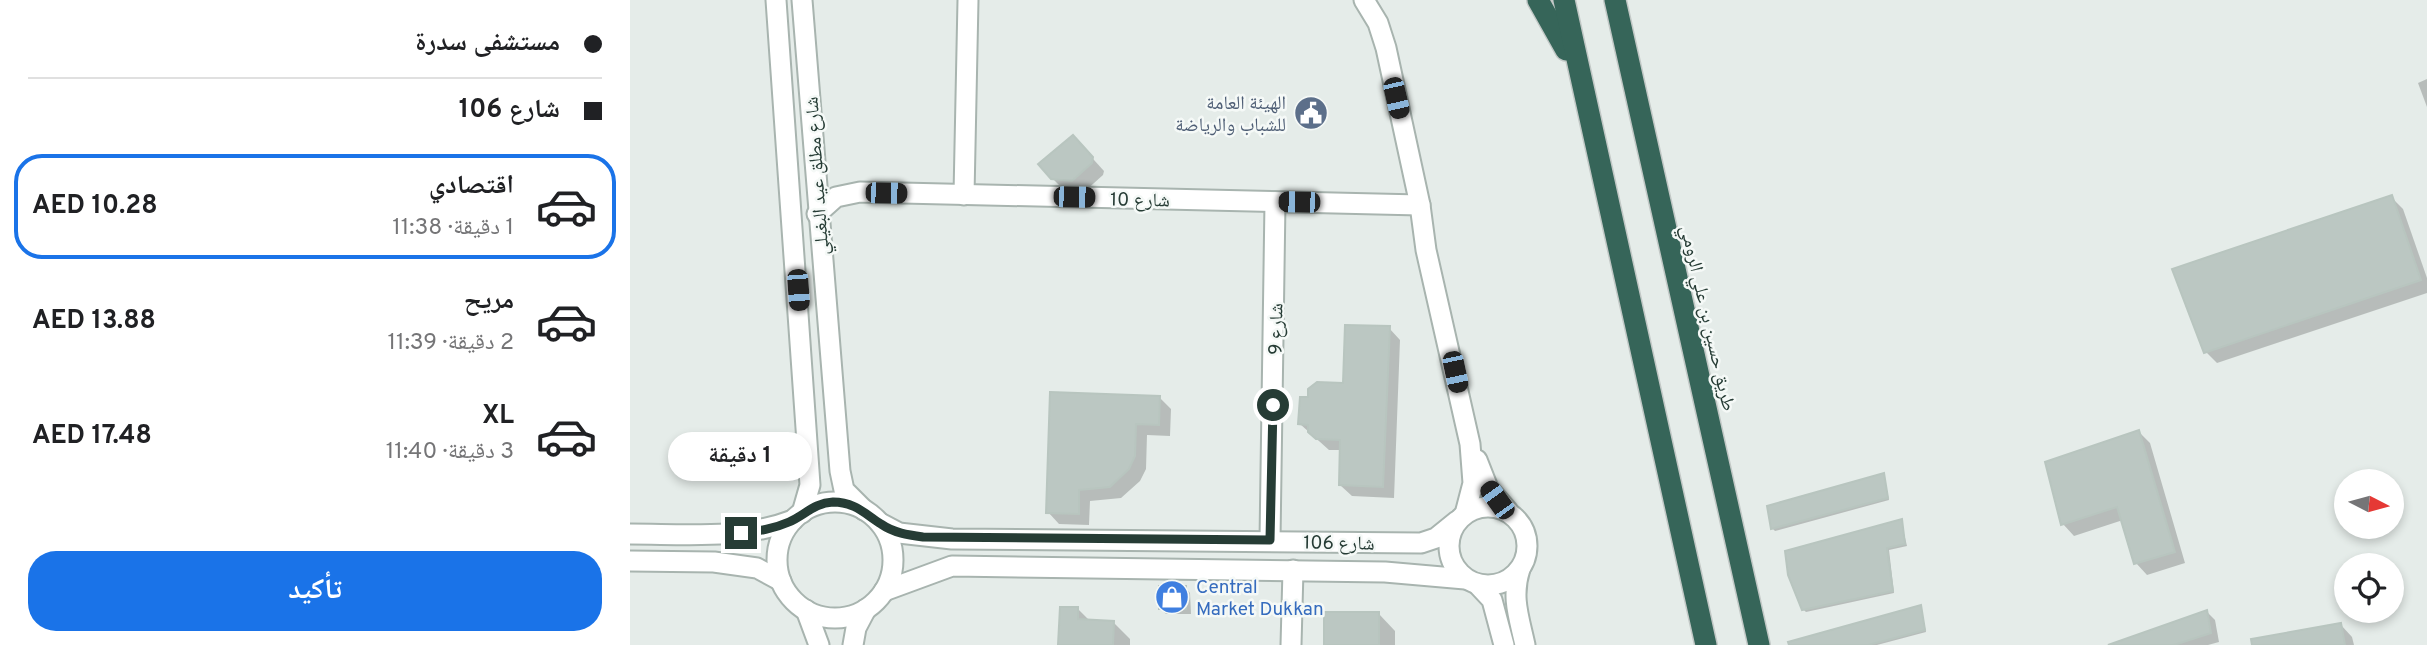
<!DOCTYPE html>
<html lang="ar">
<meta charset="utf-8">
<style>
:root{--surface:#fff;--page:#f6f6f6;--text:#202124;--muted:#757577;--line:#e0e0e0;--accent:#1a73e8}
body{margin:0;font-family:Overpass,"Noto Naskh Arabic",sans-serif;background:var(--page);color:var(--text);direction:rtl;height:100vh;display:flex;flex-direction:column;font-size:26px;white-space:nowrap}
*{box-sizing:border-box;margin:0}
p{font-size:23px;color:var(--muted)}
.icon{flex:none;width:38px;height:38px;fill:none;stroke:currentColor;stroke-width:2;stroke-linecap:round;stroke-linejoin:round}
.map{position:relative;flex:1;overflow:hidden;direction:ltr}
.sheet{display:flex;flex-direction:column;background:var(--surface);width:630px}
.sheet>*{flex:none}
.hud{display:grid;align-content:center;height:154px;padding:0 28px;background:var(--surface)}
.needle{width:46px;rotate:96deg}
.fabs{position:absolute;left:1704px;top:469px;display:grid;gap:14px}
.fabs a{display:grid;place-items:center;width:70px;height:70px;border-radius:50%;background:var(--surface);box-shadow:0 4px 10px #0003;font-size:35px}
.end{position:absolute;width:32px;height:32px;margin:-16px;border:9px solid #263c35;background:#fff;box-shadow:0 0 0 4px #fff}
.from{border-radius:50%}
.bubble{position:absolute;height:49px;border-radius:24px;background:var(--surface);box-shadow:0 4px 10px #0003;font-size:23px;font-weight:700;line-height:49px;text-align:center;direction:rtl}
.car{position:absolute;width:21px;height:42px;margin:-21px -10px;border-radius:9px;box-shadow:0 0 5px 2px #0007;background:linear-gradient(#222 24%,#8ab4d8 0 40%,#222 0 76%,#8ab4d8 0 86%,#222 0)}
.hud b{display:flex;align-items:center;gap:24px;height:66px;font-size:26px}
.hud b+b{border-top:2px solid var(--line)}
.hud i{width:18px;height:18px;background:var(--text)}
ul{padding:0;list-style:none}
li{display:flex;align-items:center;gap:21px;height:105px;margin:0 14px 10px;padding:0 14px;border:4px solid transparent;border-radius:28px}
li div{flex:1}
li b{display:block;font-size:26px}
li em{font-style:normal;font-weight:700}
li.on{border-color:var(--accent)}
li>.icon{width:63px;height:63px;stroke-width:1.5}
.button{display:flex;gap:14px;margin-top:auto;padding:14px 28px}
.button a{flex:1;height:80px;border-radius:28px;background:var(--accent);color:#fff;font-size:28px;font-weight:700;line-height:80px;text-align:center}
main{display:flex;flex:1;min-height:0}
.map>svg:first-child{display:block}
.shadow{fill:#0003}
.building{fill:#bbc7c2;stroke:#b8c5bf;stroke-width:2}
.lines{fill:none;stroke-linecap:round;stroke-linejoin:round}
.minor-casing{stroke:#a8b4af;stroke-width:23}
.highway-casing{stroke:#c2c8c6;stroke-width:24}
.minor{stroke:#fff;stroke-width:19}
.highway{stroke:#366559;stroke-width:21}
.route{stroke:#263c35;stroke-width:9}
.labels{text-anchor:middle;stroke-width:5;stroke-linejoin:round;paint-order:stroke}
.service-label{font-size:19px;fill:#4e5e75;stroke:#f5f9f7;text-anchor:end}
.street-label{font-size:19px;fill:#263c35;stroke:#f5f9f7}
.shop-label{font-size:19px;fill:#366cbe;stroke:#f5f9f7;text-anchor:start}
</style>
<main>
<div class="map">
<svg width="1797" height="645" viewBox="0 0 1797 645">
<rect width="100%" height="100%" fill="#e5ece9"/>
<!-- shadow -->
<g class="shadow">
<polygon points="1797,79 1797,107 1788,83"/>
<polygon points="454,149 474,171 473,175 454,192 434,190 422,178"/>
<polygon points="1761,197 1773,209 1797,278 1797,293 1587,363 1576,352"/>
<polygon points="759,328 770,340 764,498 722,496 710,485 712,450 699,450 670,424 679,399 715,385"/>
<polygon points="529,397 541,409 540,436 517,435 516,469 510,481 491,498 460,501 459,525 429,524 418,512"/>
<polygon points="1509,432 1520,443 1555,563 1517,575 1506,563 1493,520 1444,536 1433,524"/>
<polygon points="1254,475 1259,500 1145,531 1143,529"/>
<polygon points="1271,521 1277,546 1259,550 1264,593 1176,612 1173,609"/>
<polygon points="555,587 560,593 561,614 536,614 531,609"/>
<polygon points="1291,607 1296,632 1247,645 1177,645"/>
<polygon points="448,609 460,621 483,622 500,639 500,645 430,645"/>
<polygon points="1577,612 1585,620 1589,642 1578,645 1483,645"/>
<polygon points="749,614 765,631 765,645 696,645"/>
<polygon points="1711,625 1722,637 1724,645 1639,645"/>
</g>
<!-- building -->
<g class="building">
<polygon points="443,135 463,157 462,163 442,181 421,179 408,164"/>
<polygon points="1762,195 1791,280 1574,353 1542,269"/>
<polygon points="715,325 760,326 753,487 709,485 710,440 686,439 678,432 678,425 668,424 670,397 678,397 678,389 687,382 713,383"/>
<polygon points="420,392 530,396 529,425 506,424 505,456 499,469 480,487 449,490 449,514 416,513"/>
<polygon points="1509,430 1545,552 1504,564 1487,507 1431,525 1415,462"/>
<polygon points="1254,473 1258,498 1141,529 1137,506"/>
<polygon points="1272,519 1275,544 1257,548 1263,591 1172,610 1158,575 1155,551"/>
<rect x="529" y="586" width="27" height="23"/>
<polygon points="1291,605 1295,630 1238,645 1159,645 1158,642"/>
<polygon points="430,607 448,607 448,619 484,621 483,645 428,645"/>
<polygon points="1577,610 1581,633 1544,645 1478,645"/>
<rect x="694" y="612" width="55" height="33"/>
<polygon points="1711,623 1715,645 1622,645 1621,639"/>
</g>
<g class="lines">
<!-- minor casing -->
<g class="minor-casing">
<g id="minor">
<polyline points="146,0 180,485 172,513"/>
<polyline points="172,0 210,471 214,490 234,510"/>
<polyline points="734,0 748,23 756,48 790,205 796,250 840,444 843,483 835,514"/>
<polyline points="334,195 338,0"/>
<polyline points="187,214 206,197 230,192 790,205"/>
<polyline points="847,460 858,488 878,511"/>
<circle cx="205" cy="560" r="58"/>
<circle cx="858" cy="546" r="39"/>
<polyline points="250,523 269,533 322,539 791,543 806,538 827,521"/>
<path d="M0,534C55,534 111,540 163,520"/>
<polyline points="640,540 645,202"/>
<polyline points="0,561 84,562 127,568 151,581"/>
<path d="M890,569C881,597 889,617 895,645"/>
<polyline points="847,584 862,600 874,645"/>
<polyline points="254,591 322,566 755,572 835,579"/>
<polyline points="176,610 189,645"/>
<polyline points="223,645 226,628 236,609"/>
<polyline points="661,645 663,570"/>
</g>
</g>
<!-- highway casing -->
<g class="highway-casing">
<g id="highway">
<polyline points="908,0 936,50"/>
<polyline points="934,0 1076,645"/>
<polyline points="985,0 1129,645"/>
</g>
</g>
<!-- minor -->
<use href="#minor" class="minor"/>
<!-- highway -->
<use href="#highway" class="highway"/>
</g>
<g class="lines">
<!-- route -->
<path class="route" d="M111,533C129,531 143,529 159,522C175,515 184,503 203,502C225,502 235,514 251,524C264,533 278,535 293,537L640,540L643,405"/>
</g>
<!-- icons -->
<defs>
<g id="civic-disc" transform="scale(1.75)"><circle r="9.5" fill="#5c6f8a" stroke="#f5f9f7"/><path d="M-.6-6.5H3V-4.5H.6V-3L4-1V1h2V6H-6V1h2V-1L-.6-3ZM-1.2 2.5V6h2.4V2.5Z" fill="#fff"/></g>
<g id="shop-disc" transform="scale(1.75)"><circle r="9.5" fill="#3f7fe0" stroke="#f5f9f7"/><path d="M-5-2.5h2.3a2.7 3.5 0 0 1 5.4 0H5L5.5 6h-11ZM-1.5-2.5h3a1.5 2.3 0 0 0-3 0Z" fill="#fff"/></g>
</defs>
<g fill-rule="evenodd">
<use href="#civic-disc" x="681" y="113"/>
<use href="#shop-disc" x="542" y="597"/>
</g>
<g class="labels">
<!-- service labels -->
<g class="service-label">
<text x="656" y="109">الهيئة العامة<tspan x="656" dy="22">للشباب والرياضة</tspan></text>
</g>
<!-- street labels -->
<g class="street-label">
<text transform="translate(186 176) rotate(-94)" y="7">شارع مطلق عيد البغيلي</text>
<text transform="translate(510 199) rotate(1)" y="7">شارع 10</text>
<text transform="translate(1079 318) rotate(77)" y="7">طريق حسين بن علي الرومي</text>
<text transform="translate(645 329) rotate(-89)" y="7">شارع 9</text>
<text transform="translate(709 542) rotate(1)" y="7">شارع 106</text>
</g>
<!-- shop labels -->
<g class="shop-label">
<text x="566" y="593">Central<tspan x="566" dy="22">Market Dukkan</tspan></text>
</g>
</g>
</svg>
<div class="fabs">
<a><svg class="needle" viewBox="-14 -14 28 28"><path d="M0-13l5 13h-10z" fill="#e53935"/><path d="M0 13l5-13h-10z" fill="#757577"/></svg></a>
<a><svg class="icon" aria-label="locate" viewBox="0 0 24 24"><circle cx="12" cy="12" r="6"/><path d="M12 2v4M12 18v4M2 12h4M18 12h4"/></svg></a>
</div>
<i class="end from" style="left:643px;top:405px"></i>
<i class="end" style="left:111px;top:533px"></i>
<div class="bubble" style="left:38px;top:432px;width:144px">1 دقيقة</div>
<i class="car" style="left:766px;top:98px;rotate:167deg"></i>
<i class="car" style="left:256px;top:193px;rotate:91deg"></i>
<i class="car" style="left:444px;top:197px;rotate:91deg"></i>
<i class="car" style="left:669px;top:202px;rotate:271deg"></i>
<i class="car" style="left:168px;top:290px;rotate:176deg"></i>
<i class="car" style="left:825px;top:372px;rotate:168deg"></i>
<i class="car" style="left:867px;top:500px;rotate:324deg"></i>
</div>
<section class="sheet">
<div class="hud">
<b><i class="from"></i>مستشفى سدرة</b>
<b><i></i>شارع 106</b>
</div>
<ul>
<li class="on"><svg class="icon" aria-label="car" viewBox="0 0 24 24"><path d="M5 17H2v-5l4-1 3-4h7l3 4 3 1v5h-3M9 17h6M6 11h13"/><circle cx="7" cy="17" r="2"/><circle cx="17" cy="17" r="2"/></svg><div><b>اقتصادي</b><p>1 دقيقة · 11:38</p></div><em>AED 10.28</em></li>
<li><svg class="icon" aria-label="car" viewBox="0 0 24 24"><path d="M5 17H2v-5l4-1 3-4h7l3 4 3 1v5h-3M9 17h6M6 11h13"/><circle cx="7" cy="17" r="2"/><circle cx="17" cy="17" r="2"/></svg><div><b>مريح</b><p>2 دقيقة · 11:39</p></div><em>AED 13.88</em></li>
<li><svg class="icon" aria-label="car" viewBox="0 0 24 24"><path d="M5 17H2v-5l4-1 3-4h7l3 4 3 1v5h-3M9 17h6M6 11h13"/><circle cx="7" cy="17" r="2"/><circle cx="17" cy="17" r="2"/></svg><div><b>XL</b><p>3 دقيقة · 11:40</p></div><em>AED 17.48</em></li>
</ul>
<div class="button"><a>تأكيد</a></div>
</section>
</main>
